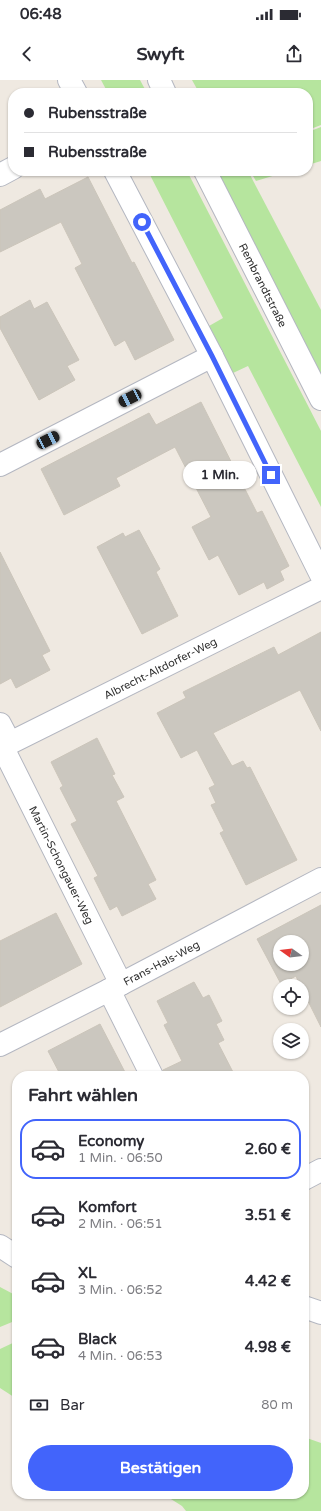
<!DOCTYPE html>
<html lang="de">
<meta charset="utf-8">
<style>
:root{--surface:#fff;--page:#f2f2f3;--text:#2b2b33;--muted:#7c7c81;--line:#e1e1e2;--accent:#4264fb}
body{margin:0;font-family:"Varela Round",sans-serif;background:var(--page);color:var(--text);height:100vh;display:flex;flex-direction:column;font-size:15px;white-space:nowrap}
*{box-sizing:border-box;margin:0}
p{font-size:13px;color:var(--muted)}
.icon{flex:none;width:22px;height:22px;fill:none;stroke:currentColor;stroke-width:2;stroke-linecap:round;stroke-linejoin:round}
.map{position:relative;flex:1;overflow:hidden}
.drawer{position:absolute;left:12px;top:991px;width:297px;height:428px;display:flex;flex-direction:column;background:var(--surface);border-radius:16px;box-shadow:0 1px 3px #0004}
.drawer>*{flex:none}
.hud{position:absolute;left:8px;top:8px;width:305px;height:88px;border-radius:16px;box-shadow:0 1px 3px #0004;display:grid;align-content:center;height:88px;padding:0 16px;background:var(--surface)}
.needle{width:26px;rotate:285deg}
.buttons{position:absolute;left:273px;top:855px;display:grid;gap:8px}
.buttons a{display:grid;place-items:center;width:36px;height:36px;border-radius:50%;background:var(--surface);box-shadow:0 1px 3px #0004;font-size:20px}
.end{position:absolute;width:18px;height:18px;margin:-9px;border:5px solid #4264fb;background:#fff;box-shadow:0 0 0 2px #fff}
.from{border-radius:50%}
.bubble{position:absolute;height:28px;border-radius:14px;background:var(--surface);box-shadow:0 1px 3px #0004;font-size:13px;font-weight:800;line-height:28px;text-align:center}
.car{position:absolute;width:12px;height:24px;margin:-12px -6px;border-radius:5px;box-shadow:0 0 3px 1px #0007;background:linear-gradient(#222 24%,#8ab4d8 0 40%,#222 0 76%,#8ab4d8 0 86%,#222 0)}
.hud b{display:flex;align-items:center;gap:14px;height:38px;font-size:15px}
.hud b+b{border-top:1px solid var(--line)}
.hud i{width:10px;height:10px;background:var(--text)}
ul{padding:0;list-style:none}
li{display:flex;align-items:center;gap:12px;height:60px;margin:0 8px 6px;padding:0 8px;border:2px solid transparent;border-radius:16px}
li div{flex:1}
li b{display:block;font-size:15px}
li em{font-style:normal;font-weight:800}
li.on{border-color:var(--accent)}
li>.icon{width:36px;height:36px;stroke-width:1.5}
h2{padding:0 16px;font-size:18px;line-height:48px}
.pay{display:flex;align-items:center;gap:10px;height:44px;padding:0 16px;font-size:15px}
.pay p{margin-inline-start:auto}
.button{display:flex;gap:8px;margin-top:auto;padding:8px 16px}
.button a{flex:1;height:46px;border-radius:24px;background:var(--accent);color:#fff;font-size:16px;font-weight:800;line-height:46px;text-align:center}
.status{display:flex;justify-content:space-between;align-items:center;height:28px;padding:0 20px;background:var(--surface);direction:ltr}
.status svg{height:11px;fill:currentColor}
header{display:flex;justify-content:space-between;align-items:center;height:52px;padding:0 16px;background:var(--surface);font-size:18px;font-weight:800}
.map>svg:first-child{display:block}
.grass{fill:#b6e59e}
.building{fill:#cbc7bf;stroke:#cbc5ba;fill-rule:evenodd}
.lines{fill:none;stroke-linecap:round;stroke-linejoin:round}
.minor-casing{stroke:#b4b7c1;stroke-width:24}
.minor{stroke:#fff;stroke-width:22}
.route{stroke:#4264fb;stroke-width:5}
.labels{text-anchor:middle;stroke-width:4;stroke-linejoin:round;paint-order:stroke}
.street-label{font-size:11px;fill:#2e2e2e;stroke:#fff}
</style>
<div class="status"><b>06:48</b><svg viewBox="0 0 49 12"><path d="M0 12V9h3v3zM5 12V6h3v6zM10 12V3h3v9zM15 12V0h3v12zM26 1h20v11H26zM47 4h2v5h-2z"/></svg></div>
<header><svg class="icon" aria-label="back" viewBox="0 0 24 24"><path d="M15 5l-7 7 7 7"/></svg>Swyft<svg class="icon" aria-label="share" viewBox="0 0 24 24"><path d="M12 15V3M7 8l5-5 5 5M5 13v7h14v-7"/></svg></header>
<div class="map">
<svg width="321" height="1431" viewBox="0 0 321 1431">
<rect width="100%" height="100%" fill="#efe9e1"/>
<!-- grass -->
<g class="grass">
<polygon points="101,0 140,0 147,13 108,13"/>
<polygon points="192,0 321,0 321,45 308,50 308,13 188,13 197,9"/>
<polygon points="321,47 321,81 308,85 308,52"/>
<polygon points="148,91 187,91 321,351 321,427 248,286 233,293 209,246 223,238"/>
<polygon points="215,91 248,91 321,230 321,295"/>
<polygon points="250,91 289,91 256,101"/>
<polygon points="0,1207 17,1216 17,1240 0,1247"/>
<polygon points="17,1261 17,1319 0,1308 0,1269"/>
<polygon points="304,1357 321,1363 321,1431 186,1431 182,1426 163,1414 304,1414"/>
</g>
<!-- building -->
<g class="building">
<polygon points="88,97 132,183 134,182 174,260 135,280 125,260 115,266 75,188 82,184 61,142 0,172 0,130 40,109 45,119"/>
<polygon points="30,220 34,229 47,222 79,280 67,286 75,300 39,320 0,248 0,237"/>
<polygon points="201,322 257,433 262,431 289,486 280,491 284,500 267,509 264,502 239,515 218,475 209,480 192,447 211,437 175,367 116,398 120,406 64,435 41,389 149,333 156,345"/>
<polygon points="139,450 160,489 156,492 178,536 142,554 97,467 123,453 125,457"/>
<polygon points="0,472 50,571 42,575 50,590 16,608 11,598 0,604"/>
<polygon points="321,552 321,651 300,610 213,653 232,686 243,681 247,688 250,687 297,780 246,805 220,753 224,751 211,725 216,723 209,708 215,705 197,670 181,678 157,633 186,618 183,612 274,567 278,575"/>
<polygon points="97,658 115,694 112,695 124,717 116,721 156,800 148,804 156,819 122,836 117,826 110,830 94,798 98,796 71,744 77,741 60,708 63,706 51,682"/>
<path d="M321,825V947L302,909V906H300L296,896L281,904L257,859ZM280,862H302V884H280Z"/>
<polygon points="56,833 82,884 0,927 0,861"/>
<polygon points="194,902 203,918 209,915 222,941 216,944 224,960 218,963 235,996 164,996 163,990 182,981 164,945 168,943 157,921"/>
<polygon points="100,944 127,996 61,996 48,971"/>
</g>
<g class="lines">
<!-- minor casing -->
<g class="minor-casing">
<g id="minor">
<polyline points="69,0 76,13"/>
<polyline points="159,0 165,13"/>
<polyline points="115,91 212,276 321,495"/>
<path id="s1" d="M205,91L321,319"/>
<polyline points="0,95 13,88"/>
<polyline points="0,385 212,276"/>
<polyline points="0,644 10,663"/>
<path id="s2" d="M2,666L121,904"/>
<path id="s3" d="M0,668L321,508"/>
<polyline points="109,910 152,996"/>
<path id="s4" d="M0,965L121,904L321,799"/>
<polyline points="304,1099 321,1090"/>
<polyline points="0,1166 17,1177"/>
<polyline points="304,1227 321,1233"/>
</g>
</g>
<!-- minor -->
<use href="#minor" class="minor"/>
</g>
<g class="lines">
<!-- route -->
<polyline class="route" points="142,142 212,276 271,395"/>
</g>
<g class="labels">
<!-- street labels -->
<g class="street-label">
<text dy="4" stroke="none"><textPath href="#s1" startOffset="128">Rembrandtstraße</textPath></text>
<text dy="4" stroke="none"><textPath href="#s3" startOffset="179">Albrecht-Altdorfer-Weg</textPath></text>
<text dy="4" stroke="none"><textPath href="#s2" startOffset="133">Martin-Schongauer-Weg</textPath></text>
<text dy="4" stroke="none"><textPath href="#s4" startOffset="181">Frans-Hals-Weg</textPath></text>
</g>
</g>
</svg>
<div class="buttons">
<a><svg class="needle" viewBox="-14 -14 28 28"><path d="M0-13l5 13h-10z" fill="#e53935"/><path d="M0 13l5-13h-10z" fill="#7c7c81"/></svg></a>
<a><svg class="icon" aria-label="locate" viewBox="0 0 24 24"><circle cx="12" cy="12" r="6"/><path d="M12 2v4M12 18v4M2 12h4M18 12h4"/></svg></a>
<a><svg class="icon" aria-label="layers" viewBox="0 0 24 24"><path d="M12 4l9 5-9 5-9-5zM3 14l9 5 9-5"/></svg></a>
</div>
<i class="end from" style="left:142px;top:142px"></i>
<i class="end" style="left:271px;top:395px"></i>
<div class="bubble" style="left:183px;top:381px;width:74px">1 Min.</div>
<i class="car" style="left:130px;top:318px;rotate:243deg"></i>
<i class="car" style="left:48px;top:360px;rotate:63deg"></i>
<div class="hud">
<b><i class="from"></i>Rubensstraße</b>
<b><i></i>Rubensstraße</b>
</div>
<section class="drawer">
<h2>Fahrt wählen</h2>
<ul>
<li class="on"><svg class="icon" aria-label="car" viewBox="0 0 24 24"><path d="M5 17H2v-5l4-1 3-4h7l3 4 3 1v5h-3M9 17h6M6 11h13"/><circle cx="7" cy="17" r="2"/><circle cx="17" cy="17" r="2"/></svg><div><b>Economy</b><p>1 Min. · 06:50</p></div><em>2.60 €</em></li>
<li><svg class="icon" aria-label="car" viewBox="0 0 24 24"><path d="M5 17H2v-5l4-1 3-4h7l3 4 3 1v5h-3M9 17h6M6 11h13"/><circle cx="7" cy="17" r="2"/><circle cx="17" cy="17" r="2"/></svg><div><b>Komfort</b><p>2 Min. · 06:51</p></div><em>3.51 €</em></li>
<li><svg class="icon" aria-label="car" viewBox="0 0 24 24"><path d="M5 17H2v-5l4-1 3-4h7l3 4 3 1v5h-3M9 17h6M6 11h13"/><circle cx="7" cy="17" r="2"/><circle cx="17" cy="17" r="2"/></svg><div><b>XL</b><p>3 Min. · 06:52</p></div><em>4.42 €</em></li>
<li><svg class="icon" aria-label="car" viewBox="0 0 24 24"><path d="M5 17H2v-5l4-1 3-4h7l3 4 3 1v5h-3M9 17h6M6 11h13"/><circle cx="7" cy="17" r="2"/><circle cx="17" cy="17" r="2"/></svg><div><b>Black</b><p>4 Min. · 06:53</p></div><em>4.98 €</em></li>
</ul>
<div class="pay"><svg class="icon" aria-label="cash" viewBox="0 0 24 24"><path d="M3 7h18v10H3z"/><circle cx="12" cy="12" r="2"/></svg>Bar<p>80 m</p></div>
<div class="button"><a>Bestätigen</a></div>
</section>
</div>
